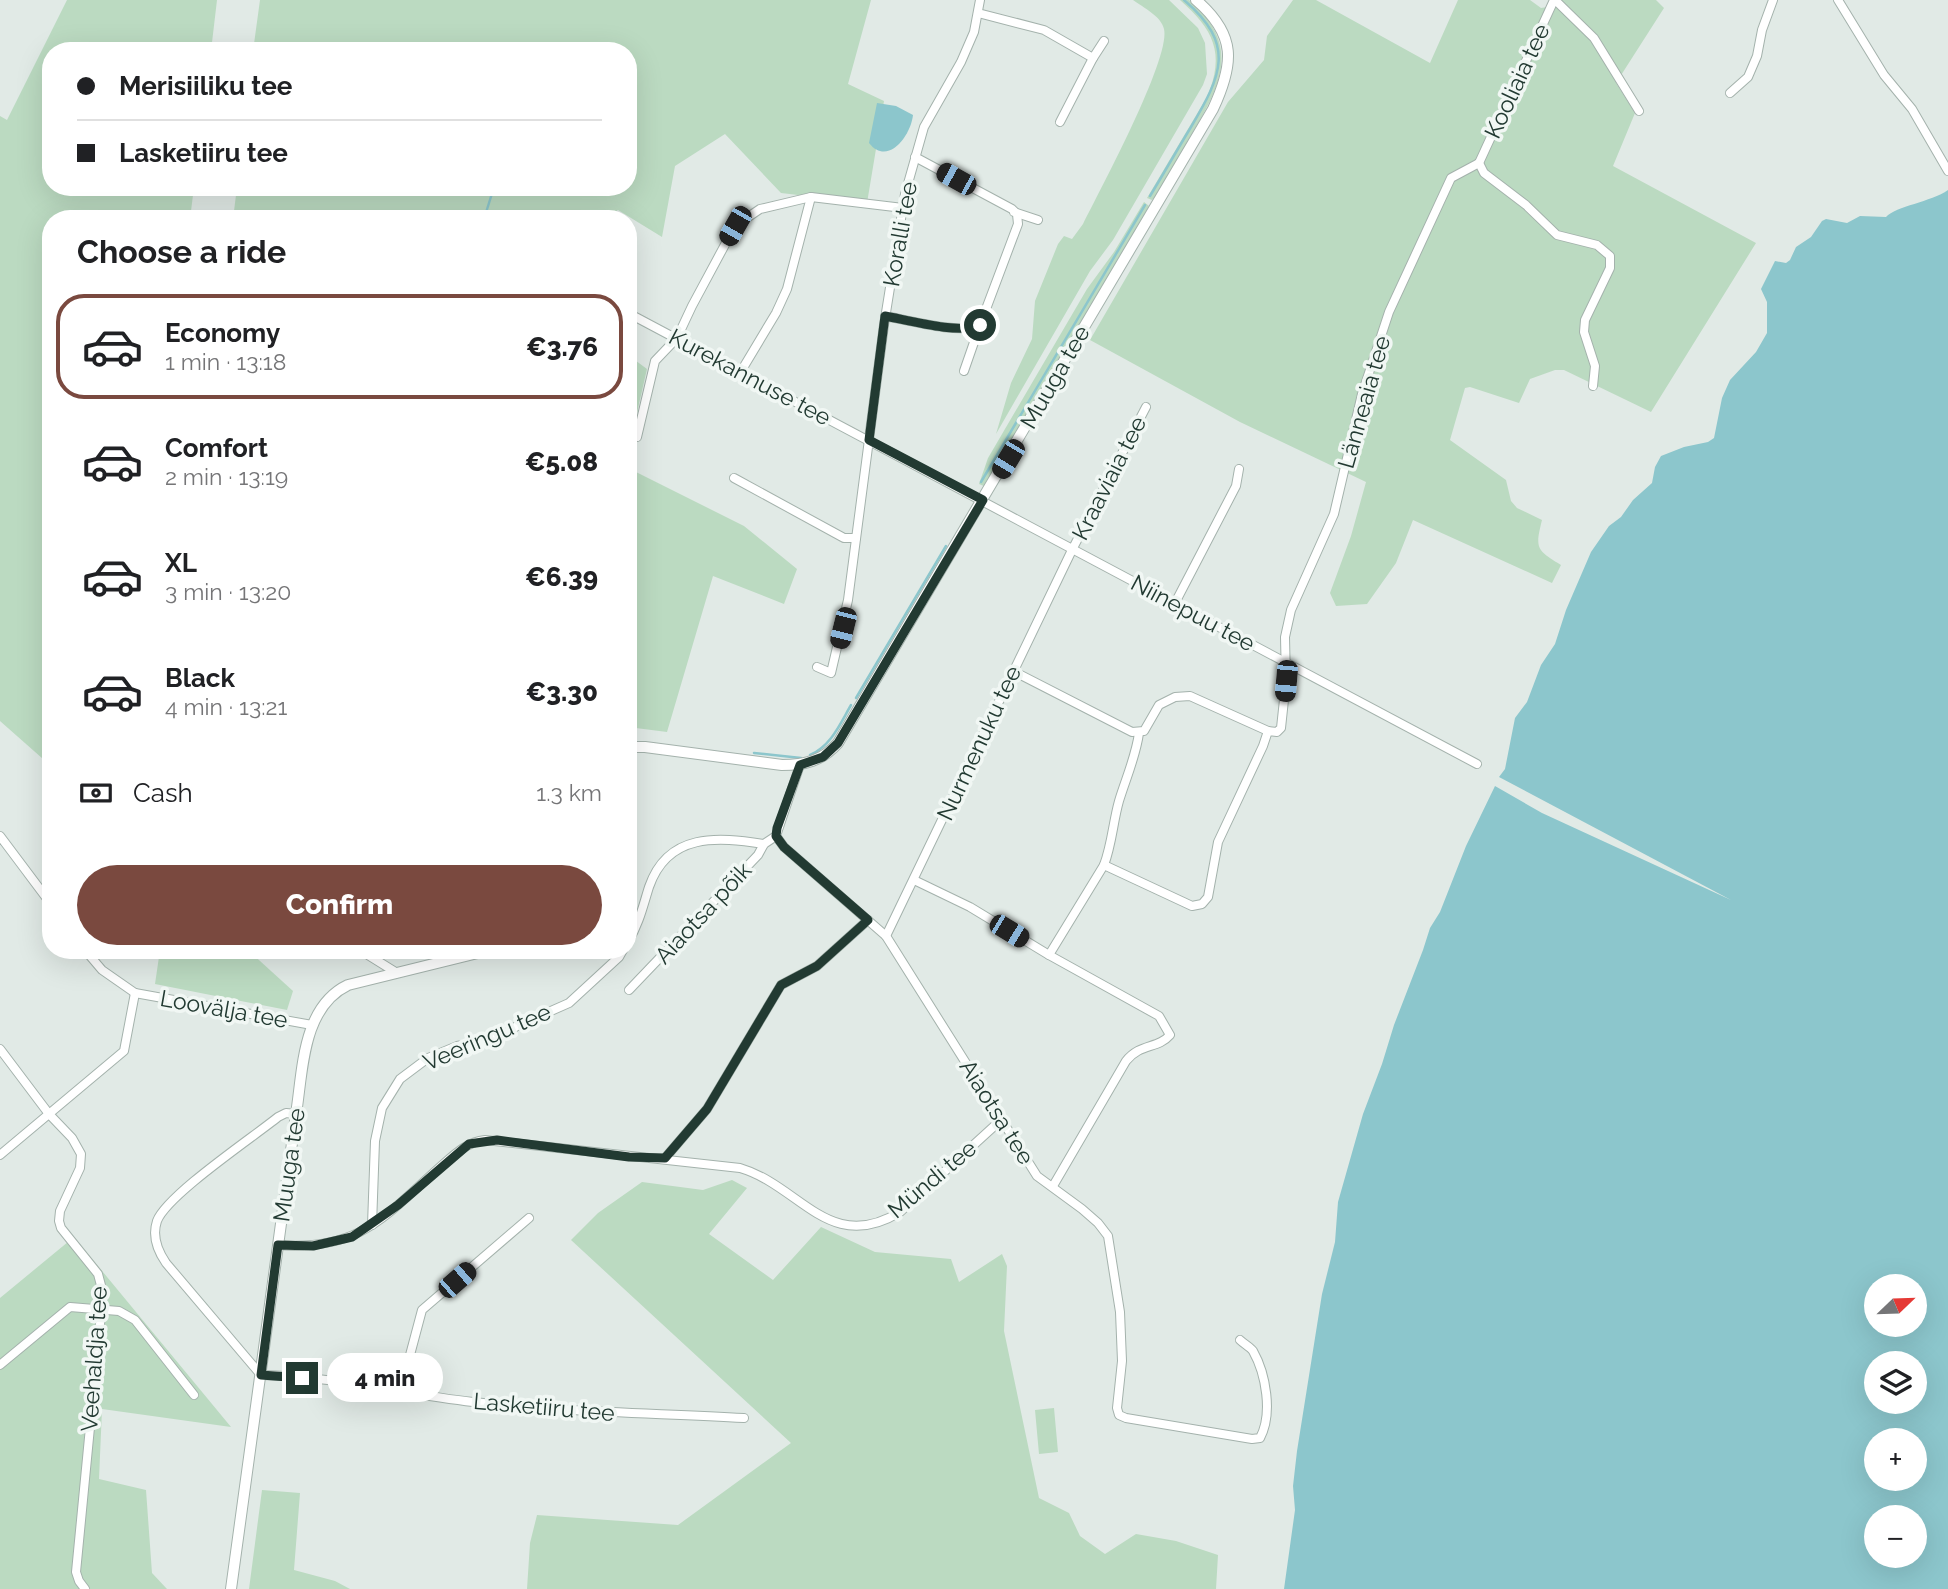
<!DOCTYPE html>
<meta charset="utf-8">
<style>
:root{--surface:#fff;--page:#f2f2f2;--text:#202124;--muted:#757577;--line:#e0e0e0;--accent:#7a493f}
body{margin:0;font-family:Raleway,sans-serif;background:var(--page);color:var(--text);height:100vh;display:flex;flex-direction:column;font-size:26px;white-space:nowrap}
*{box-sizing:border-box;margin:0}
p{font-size:23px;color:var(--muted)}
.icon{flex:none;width:38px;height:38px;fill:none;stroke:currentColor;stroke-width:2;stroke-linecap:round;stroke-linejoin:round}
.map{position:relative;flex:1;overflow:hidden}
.details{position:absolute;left:42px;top:210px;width:595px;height:749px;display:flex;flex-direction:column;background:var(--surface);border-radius:28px;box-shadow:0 7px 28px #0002}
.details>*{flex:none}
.banner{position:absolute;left:42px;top:42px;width:595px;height:154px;border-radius:28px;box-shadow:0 7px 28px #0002;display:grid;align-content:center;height:154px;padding:0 35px;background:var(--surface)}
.needle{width:46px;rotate:67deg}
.fabs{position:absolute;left:1864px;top:1274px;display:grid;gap:14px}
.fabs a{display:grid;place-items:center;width:63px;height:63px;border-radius:50%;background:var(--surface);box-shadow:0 7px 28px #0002;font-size:35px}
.end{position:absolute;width:32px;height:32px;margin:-16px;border:9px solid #223a32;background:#fff;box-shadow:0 0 0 4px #fff}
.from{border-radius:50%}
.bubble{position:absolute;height:49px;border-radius:24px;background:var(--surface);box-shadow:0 7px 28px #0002;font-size:23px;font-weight:800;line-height:49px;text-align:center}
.car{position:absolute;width:21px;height:42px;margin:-21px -10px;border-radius:9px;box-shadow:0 0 5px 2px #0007;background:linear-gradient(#222 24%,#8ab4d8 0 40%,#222 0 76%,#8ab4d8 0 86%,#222 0)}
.banner b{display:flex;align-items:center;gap:24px;height:66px;font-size:26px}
.banner b+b{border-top:2px solid var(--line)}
.banner i{width:18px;height:18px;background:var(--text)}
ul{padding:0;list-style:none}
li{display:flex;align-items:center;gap:21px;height:105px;margin:0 14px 10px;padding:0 21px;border:4px solid transparent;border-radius:28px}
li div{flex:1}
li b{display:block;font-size:26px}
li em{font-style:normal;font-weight:800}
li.selected{border-color:var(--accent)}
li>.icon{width:63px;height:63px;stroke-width:1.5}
h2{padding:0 35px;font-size:32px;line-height:84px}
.pay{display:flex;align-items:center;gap:18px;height:77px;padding:0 35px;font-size:26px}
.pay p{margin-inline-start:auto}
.action{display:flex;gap:14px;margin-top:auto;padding:14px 35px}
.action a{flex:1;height:80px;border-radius:42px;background:var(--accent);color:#fff;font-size:28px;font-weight:800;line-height:80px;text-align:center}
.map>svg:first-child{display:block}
.green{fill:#bbdac1}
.water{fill:#8cc6cc;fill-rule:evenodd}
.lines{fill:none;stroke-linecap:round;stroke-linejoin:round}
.stream{stroke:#8cc6cc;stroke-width:2.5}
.minor-casing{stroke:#a4b2ac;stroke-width:10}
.tertiary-casing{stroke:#a4b2ac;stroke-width:12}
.minor{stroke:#fff;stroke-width:8}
.tertiary{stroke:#fff;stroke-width:10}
.route{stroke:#223a32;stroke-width:9}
.labels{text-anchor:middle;stroke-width:7;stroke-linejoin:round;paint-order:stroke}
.street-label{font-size:23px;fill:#223a32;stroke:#f1f7f4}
</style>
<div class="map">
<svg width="1948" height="1589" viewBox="0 0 1948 1589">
<rect width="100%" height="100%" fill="#e1eae6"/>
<!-- green -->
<g class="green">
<polygon points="67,0 217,0 211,51 51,51 51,187 194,187 190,219 51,219 51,766 0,721 0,116 7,120"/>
<polygon points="260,0 871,0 848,84 884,101 867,203 781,193 725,134 675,166 662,237 618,210 606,219 233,219 237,187 628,187 628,51 253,51"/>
<path d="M1133,0H1169L1198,28L1205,43L1207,74L1203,85L1113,240L1090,271L996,434L1011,383L1032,339L1035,301L1058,244L1064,236L1072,239L1083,224C1099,192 1171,58 1164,29C1161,16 1144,8 1133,0Z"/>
<path d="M1180,0H1189C1246,49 1217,91 1186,144C1176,162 1166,186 1152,200L1147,198L1207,97C1226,53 1213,29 1180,0Z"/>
<path d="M1293,0H1316L1430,63L1458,0H1530L1541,8L1547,7L1553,0H1656L1664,8L1616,83L1635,113L1613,166L1756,243L1651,412L1564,370H1555L1530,379L1519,403L1470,387L1465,388L1450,440L1506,480L1511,501L1517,508L1542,520C1535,548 1536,550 1561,565L1552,583L1413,520L1396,563L1367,604L1336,606L1330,593L1351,536L1366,482L1240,422L1090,340L1228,102L1264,60L1267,36Z"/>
<polygon points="1144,202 1149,206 1147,210 986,487 979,484 988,458 1087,289 1114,252"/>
<polygon points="628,355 647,369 628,452"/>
<polygon points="628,468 744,526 797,569 784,604 713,576 667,732 628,727"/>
<polygon points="160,950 248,950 293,991 287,1010 155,984"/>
<polygon points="732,1180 747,1188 709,1234 773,1280 821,1227 875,1252 951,1259 959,1282 1002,1254 1007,1266 1004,1331 1039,1498 1069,1513 1080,1536 1105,1554 1136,1534 1176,1541 1218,1555 1216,1589 527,1589 530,1543 537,1515 678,1525 791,1443 571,1240 598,1213 642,1182 703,1190"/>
<polygon points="74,1237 231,1427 102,1409 99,1479 146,1490 152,1573 167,1589 0,1589 0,1298"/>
<polygon points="1054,1408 1058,1452 1039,1454 1035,1410"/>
<polygon points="262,1490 300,1493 294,1570 335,1581 350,1589 249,1589"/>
</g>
<!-- water -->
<g class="water">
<path d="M877,103L896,106L913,115C911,135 888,167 869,143Z"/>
<path d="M1948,190V1589H1284L1295,1510L1293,1486L1297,1451L1322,1294L1335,1242L1338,1202L1363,1114L1382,1064L1394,1025L1423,950L1430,928L1440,912L1466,846L1495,786L1542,813L1731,900L1499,777L1505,769L1515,718L1527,702L1541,665L1555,644L1566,610L1591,552L1609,526L1621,517L1633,500L1652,483L1655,467L1661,456L1684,447L1708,442L1714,438L1722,398L1730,380L1756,352L1767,333V302L1761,289L1775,261L1786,263L1790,260L1796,247L1811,237L1822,221L1826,219L1847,223L1860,216L1886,217C1896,206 1931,202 1948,190ZM1876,1286H1914V1325H1876ZM1876,1363H1914V1402H1876ZM1876,1440H1914V1479H1876ZM1876,1517H1914V1556H1876Z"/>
</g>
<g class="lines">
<!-- stream -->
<g class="stream">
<path d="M1150,196C1164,173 1177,150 1191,127C1221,76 1237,45 1184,0"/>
<polyline points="484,219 494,187"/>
<polyline points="981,482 1145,205"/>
<polyline points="856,698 946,546"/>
<polyline points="754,753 801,758"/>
<path d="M810,755C831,746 840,724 851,705"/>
</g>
<!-- minor casing -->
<g class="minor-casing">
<g id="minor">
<polyline points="1555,0 1594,38 1639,111"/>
<polyline points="1838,0 1884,75 1912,109 1948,171"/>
<polyline points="978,13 1044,30 1093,58"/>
<polyline points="1730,93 1748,77 1757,56 1762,30 1773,0"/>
<polyline points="1060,122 1093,58 1104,41"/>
<polyline points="1479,163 1484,173 1526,205 1557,235 1597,245 1610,256 1610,268 1585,320 1584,332 1595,366 1593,386"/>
<polyline points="1479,163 1554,0"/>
<polyline points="1014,212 1038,220"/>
<polyline points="628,313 1477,764"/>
<path d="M885,316C907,320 961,335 980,325L1018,224L1017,214L1012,209L915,157"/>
<polyline points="964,371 980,325"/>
<polyline points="740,373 776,313 787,289 811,197"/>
<polyline points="637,437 655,361 677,338 692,306 735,226 760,209 811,197 903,208"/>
<polyline points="734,478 844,538 856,538"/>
<polyline points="1174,605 1236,486 1239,469"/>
<polyline points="817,667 831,673 848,600 884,325 905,194 924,127 961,62 974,32 980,0"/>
<polyline points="1013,671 1132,732 1144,731 1159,705 1175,697 1190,696 1268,731"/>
<path d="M800,765L776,836L784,847L886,936L1037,1176L1082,1209L1098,1223L1108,1236L1120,1312L1122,1361L1117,1408L1119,1415L1126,1418L1252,1439L1260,1438C1273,1414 1266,1374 1253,1351C1250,1347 1244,1344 1240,1340"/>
<polyline points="0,836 51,904"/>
<polyline points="1104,865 1192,906 1202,904 1208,897 1218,842 1263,746 1268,731 1277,732 1281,728 1286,681 1285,637 1291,610 1334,514 1362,394 1389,312 1451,178 1479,163"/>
<path d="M914,880L970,907L1049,955L1159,1016L1170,1035C1158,1049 1140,1043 1126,1061L1053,1186"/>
<polyline points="886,936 1072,550 1146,407"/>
<path d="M628,942C639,924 643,906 649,887C668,832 718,837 764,844"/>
<polyline points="85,950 102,970 135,993 312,1025"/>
<polyline points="360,950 397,973"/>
<path d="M1049,955L1104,865C1112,844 1113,822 1119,801C1126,778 1136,756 1139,733"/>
<polyline points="629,990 758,855 764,844 776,836"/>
<polyline points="0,1049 49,1114 72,1138 81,1154 80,1168 60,1211 59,1221 61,1228 98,1274 103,1293 76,1572 79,1581 85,1589"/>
<path d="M296,1114L286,1113L278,1117C252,1138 167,1195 157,1221C152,1236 157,1250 166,1263L261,1375C332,1376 402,1394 473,1402C564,1412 653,1413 744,1418"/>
<polyline points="0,1155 124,1051 135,993"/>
<polyline points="665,1158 707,1109 781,985 817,966 868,920"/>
<polyline points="372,1225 375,1141 382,1108 400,1079 428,1058 457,1046 498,1038 517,1026 569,1003 619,957 623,950"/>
<path d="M278,1245C359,1251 383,1218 439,1168C453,1156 466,1142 485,1140L740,1168C801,1186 829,1255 900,1212L1002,1119"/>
<polyline points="0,1365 70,1307 119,1311 135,1320 194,1395"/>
<polyline points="405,1391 410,1355 422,1310 529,1218"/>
</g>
</g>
<!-- tertiary casing -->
<g class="tertiary-casing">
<g id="tertiary">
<path d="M628,747H645L782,765C805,765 822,761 838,743L1213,109C1234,64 1237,35 1196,0"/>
<path d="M231,1589L296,1114C303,1070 302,1007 348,985L490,950"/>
</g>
</g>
<!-- minor -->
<use href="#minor" class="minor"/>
<!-- tertiary -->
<use href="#tertiary" class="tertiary"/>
</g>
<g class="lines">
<!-- route -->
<path class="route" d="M302,1378L261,1375L278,1245L313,1246L352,1237L398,1205L469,1144L497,1140L629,1157L665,1158L707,1109L781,985L817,966L868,920L784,847L776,836L777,828L800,765L823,757L838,743L983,500L869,440L885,316C907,320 961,335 980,325"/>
</g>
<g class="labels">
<!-- street labels -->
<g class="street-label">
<text transform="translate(1517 81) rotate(-65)" y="8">Kooliaia tee</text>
<text transform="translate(900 234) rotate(-80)" y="8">Koralli tee</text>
<text transform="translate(750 377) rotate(28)" y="8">Kurekannuse tee</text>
<text transform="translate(1055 377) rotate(-60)" y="8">Muuga tee</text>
<text transform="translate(1364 402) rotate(-74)" y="8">Länneaia tee</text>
<text transform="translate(1109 478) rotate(-63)" y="8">Kraaviaia tee</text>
<text transform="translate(1193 613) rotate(28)" y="8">Niinepuu tee</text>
<text transform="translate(979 743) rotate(-65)" y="8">Nurmenuku tee</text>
<text transform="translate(703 913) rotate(-47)" y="8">Aiaotsa põik</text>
<text transform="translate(224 1009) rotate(10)" y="8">Loovälja tee</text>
<text transform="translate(487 1037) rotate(-23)" y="8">Veeringu tee</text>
<text transform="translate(997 1112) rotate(58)" y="8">Aiaotsa tee</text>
<text transform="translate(289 1165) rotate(-82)" y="8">Muuga tee</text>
<text transform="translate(932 1179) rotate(-40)" y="8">Mündi tee</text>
<text transform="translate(94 1359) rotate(-86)" y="8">Veehaldja tee</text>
<text transform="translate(544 1407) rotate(5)" y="8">Lasketiiru tee</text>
</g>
</g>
</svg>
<div class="fabs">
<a><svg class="needle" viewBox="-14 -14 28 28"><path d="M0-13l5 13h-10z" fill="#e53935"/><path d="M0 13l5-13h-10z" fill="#757577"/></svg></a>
<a><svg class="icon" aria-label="layers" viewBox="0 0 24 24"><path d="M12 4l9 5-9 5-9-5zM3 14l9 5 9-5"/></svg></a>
<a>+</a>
<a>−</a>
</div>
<i class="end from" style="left:980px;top:325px"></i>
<i class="end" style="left:302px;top:1378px"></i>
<div class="bubble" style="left:327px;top:1353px;width:116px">4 min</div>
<i class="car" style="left:956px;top:179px;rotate:299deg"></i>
<i class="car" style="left:735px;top:226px;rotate:210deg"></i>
<i class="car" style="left:1008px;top:459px;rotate:211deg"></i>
<i class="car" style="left:843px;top:628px;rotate:194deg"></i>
<i class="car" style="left:1286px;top:681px;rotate:185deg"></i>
<i class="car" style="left:1009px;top:931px;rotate:121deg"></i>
<i class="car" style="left:457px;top:1280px;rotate:49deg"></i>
<div class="banner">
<b><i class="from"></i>Merisiiliku tee</b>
<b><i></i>Lasketiiru tee</b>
</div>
<section class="details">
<h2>Choose a ride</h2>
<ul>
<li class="selected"><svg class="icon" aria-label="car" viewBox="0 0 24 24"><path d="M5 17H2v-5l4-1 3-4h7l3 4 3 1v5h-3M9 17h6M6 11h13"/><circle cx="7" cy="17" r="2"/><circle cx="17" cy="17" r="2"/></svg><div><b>Economy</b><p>1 min · 13:18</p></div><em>€3.76</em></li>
<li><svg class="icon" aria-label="car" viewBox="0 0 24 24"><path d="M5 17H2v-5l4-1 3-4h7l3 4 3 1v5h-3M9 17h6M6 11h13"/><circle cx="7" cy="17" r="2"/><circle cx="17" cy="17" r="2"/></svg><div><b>Comfort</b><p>2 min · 13:19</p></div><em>€5.08</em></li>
<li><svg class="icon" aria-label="car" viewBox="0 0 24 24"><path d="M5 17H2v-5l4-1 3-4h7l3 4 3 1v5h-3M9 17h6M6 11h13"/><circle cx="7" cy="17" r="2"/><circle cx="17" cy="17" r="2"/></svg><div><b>XL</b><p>3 min · 13:20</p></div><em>€6.39</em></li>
<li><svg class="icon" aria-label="car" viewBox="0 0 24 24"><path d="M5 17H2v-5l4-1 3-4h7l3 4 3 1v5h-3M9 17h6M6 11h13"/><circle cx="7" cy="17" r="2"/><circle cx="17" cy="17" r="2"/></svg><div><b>Black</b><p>4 min · 13:21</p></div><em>€3.30</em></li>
</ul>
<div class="pay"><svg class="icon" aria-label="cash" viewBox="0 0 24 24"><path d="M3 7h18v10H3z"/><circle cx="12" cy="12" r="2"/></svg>Cash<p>1.3 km</p></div>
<div class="action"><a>Confirm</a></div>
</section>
</div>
